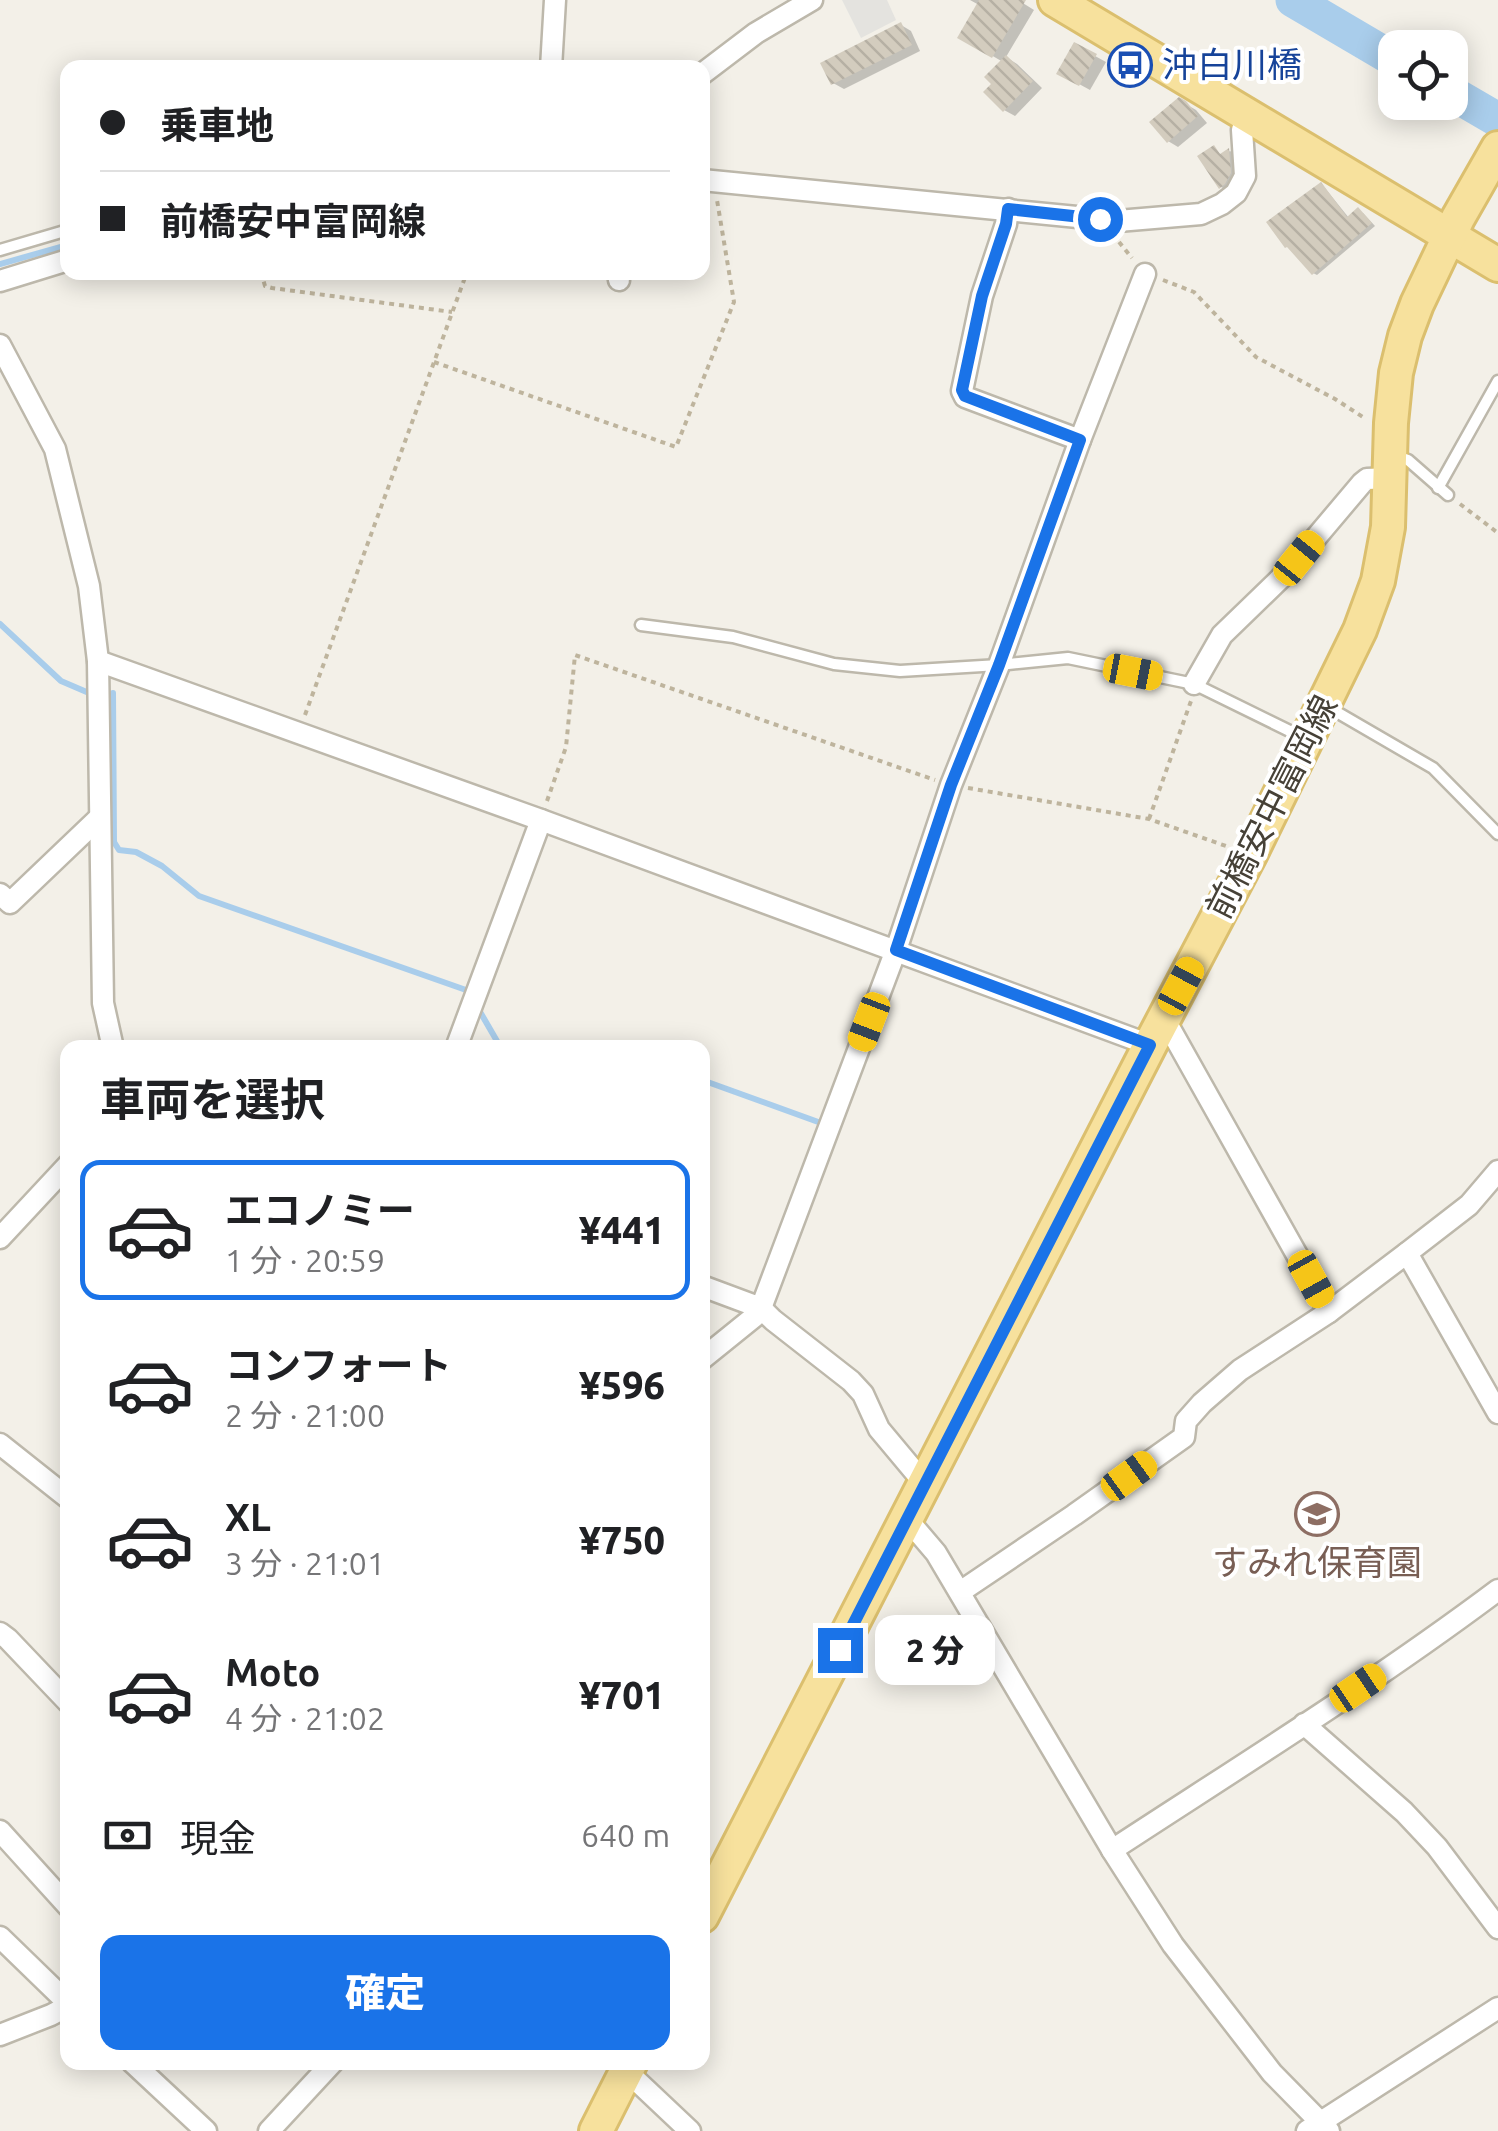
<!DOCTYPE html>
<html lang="ja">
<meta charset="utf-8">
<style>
:root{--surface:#fff;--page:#f6f6f6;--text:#202124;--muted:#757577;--line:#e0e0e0;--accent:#1a73e8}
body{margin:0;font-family:Ubuntu,"Noto Sans JP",sans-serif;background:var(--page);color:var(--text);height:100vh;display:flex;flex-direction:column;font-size:38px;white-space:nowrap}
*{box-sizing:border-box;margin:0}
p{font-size:32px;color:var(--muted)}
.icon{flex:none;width:55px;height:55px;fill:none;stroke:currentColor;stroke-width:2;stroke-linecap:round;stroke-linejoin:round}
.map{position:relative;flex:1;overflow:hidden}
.side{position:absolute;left:60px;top:1040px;width:650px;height:1030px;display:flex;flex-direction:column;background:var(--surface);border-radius:20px;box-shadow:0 5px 25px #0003}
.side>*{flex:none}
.hud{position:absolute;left:60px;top:60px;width:650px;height:220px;border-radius:20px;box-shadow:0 5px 25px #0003;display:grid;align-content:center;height:220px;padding:0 40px;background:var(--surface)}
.buttons{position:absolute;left:1378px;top:30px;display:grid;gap:20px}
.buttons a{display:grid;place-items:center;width:90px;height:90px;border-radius:20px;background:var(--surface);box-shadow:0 5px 25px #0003;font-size:50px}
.end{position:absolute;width:45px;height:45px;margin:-22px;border:12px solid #1a73e8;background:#fff;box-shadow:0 0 0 5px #fff}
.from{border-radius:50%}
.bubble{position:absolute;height:70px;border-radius:20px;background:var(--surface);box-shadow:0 5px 25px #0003;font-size:32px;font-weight:800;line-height:70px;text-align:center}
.car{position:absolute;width:30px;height:60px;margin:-30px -15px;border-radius:12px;box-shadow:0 0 8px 2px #0007;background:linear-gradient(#f5c518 24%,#345 0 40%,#f5c518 0 76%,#345 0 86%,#f5c518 0)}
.hud b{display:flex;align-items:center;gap:35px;height:95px;font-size:38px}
.hud b+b{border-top:2px solid var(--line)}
.hud i{width:25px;height:25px;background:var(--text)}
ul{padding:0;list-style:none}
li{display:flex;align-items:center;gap:30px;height:140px;margin:0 20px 15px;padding:0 20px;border:5px solid transparent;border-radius:20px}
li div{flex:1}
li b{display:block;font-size:38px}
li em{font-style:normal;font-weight:800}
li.active{border-color:var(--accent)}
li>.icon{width:90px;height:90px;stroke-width:1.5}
h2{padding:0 40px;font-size:45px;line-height:120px}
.pay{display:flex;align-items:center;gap:25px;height:110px;padding:0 40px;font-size:38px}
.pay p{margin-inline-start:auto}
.cta{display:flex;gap:20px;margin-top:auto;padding:20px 40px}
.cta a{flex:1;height:115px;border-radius:20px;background:var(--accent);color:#fff;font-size:40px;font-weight:800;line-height:115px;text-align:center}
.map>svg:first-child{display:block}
.parking{fill:#e4e3df}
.shadow{fill:#0003}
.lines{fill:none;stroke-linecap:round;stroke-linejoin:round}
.stream{stroke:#a9cdeb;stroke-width:6}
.river{stroke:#a9cdeb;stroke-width:35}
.building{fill:url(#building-back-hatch)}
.lane-casing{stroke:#bdb8ab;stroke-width:15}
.street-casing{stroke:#bdb8ab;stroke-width:25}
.primary-casing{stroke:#dbbf6e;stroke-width:38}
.path{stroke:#beb49d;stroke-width:4;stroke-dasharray:5 5;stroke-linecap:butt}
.lane{stroke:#fff;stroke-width:10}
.street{stroke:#fff;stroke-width:20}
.primary{stroke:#f7e19d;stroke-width:32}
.route{stroke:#1a73e8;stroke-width:12}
.labels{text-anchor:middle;stroke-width:8;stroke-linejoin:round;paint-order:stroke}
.transit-label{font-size:35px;fill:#164399;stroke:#fff;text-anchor:start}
.street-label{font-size:35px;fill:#464137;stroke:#fff}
.education-label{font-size:35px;fill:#785e54;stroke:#fff}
</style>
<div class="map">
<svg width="1498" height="2131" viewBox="0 0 1498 2131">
<defs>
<pattern id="building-back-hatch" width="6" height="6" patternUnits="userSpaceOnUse" patternTransform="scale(2.5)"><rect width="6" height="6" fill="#d3ccbe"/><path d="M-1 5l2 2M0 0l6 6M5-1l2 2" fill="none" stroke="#b6b0a4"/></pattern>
</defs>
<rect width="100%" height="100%" fill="#f3f0e8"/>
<!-- parking -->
<polygon class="parking" points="842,0 887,0 896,20 861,38"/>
<!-- shadow -->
<g class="shadow">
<polygon points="970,0 1018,0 1034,10 1006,57 1017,64 1042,88 1015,116 1004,110 1003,62 960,37 979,5"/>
<polygon points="901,25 911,31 920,51 844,89 833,83"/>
<polygon points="1075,45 1106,62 1090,90 1059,73"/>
<polygon points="1179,100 1196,110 1207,123 1178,147 1168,141"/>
<polygon points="1214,148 1222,156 1230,151 1233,153 1235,176 1225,189 1221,187"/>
<polygon points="1325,188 1349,218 1363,213 1375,226 1317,275 1313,273"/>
</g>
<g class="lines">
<!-- stream -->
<g class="stream">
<polyline points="0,264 68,245"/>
<polyline points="0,624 61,681 89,693"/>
<polyline points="113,693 114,842 119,850 136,852 162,866 199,896 466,990"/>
<polyline points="479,1010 501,1048"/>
<polyline points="702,1080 821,1123"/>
</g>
<!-- river -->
<g class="river">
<polyline points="1293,0 1395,60"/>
<polyline points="1450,92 1498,120"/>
</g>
</g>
<!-- building -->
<g class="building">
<polygon points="979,0 1026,0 992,58 957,38"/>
<polygon points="901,22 912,45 831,85 820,63"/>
<polygon points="1074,42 1097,54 1079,86 1056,74"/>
<polygon points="1006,55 1033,81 1003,112 983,92 991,84 984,77"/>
<polygon points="1179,97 1186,101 1198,116 1167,143 1149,122"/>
<polygon points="1214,145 1220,154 1229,148 1231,173 1225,184 1219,189 1197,156"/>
<polygon points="1321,182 1347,217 1358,207 1372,223 1312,275 1287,247 1285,248 1266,222"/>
</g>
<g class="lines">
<!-- lane casing -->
<g class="lane-casing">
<g id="lane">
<polyline points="0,250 68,230"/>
<polyline points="1396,456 1408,460 1448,495"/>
<polyline points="1438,488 1498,381"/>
<polyline points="641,625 733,637 834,664 900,671 999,665 1068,658 1194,684 1304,738"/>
<polyline points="1328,707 1433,768 1498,834"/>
</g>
</g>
<!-- street casing -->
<g class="street-casing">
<g id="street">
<polyline points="551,68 555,0"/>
<polyline points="702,74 756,33 812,0"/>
<polyline points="702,180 1118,221 1201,214 1222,204 1236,193 1245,176 1242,130 1247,114"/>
<polyline points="1008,209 1006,224 982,296 962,391 965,397 1080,440"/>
<polyline points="618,272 619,280"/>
<polyline points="0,281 68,260"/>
<polyline points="0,345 55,449 89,586 98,661 103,1003 113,1048"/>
<polyline points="98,661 541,820 1150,1045"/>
<polyline points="1194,684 1222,635 1286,573 1362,483 1367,479 1390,478"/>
<polyline points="0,894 10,903 99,818"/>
<polyline points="1164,1018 1329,1312"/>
<polyline points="456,1048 541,820"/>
<polyline points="0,1238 68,1165"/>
<polyline points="1407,1253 1498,1413"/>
<polyline points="702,1286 761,1308 773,1320 851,1381 863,1394 879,1429 925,1484"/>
<polyline points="702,1359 754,1317 761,1308 896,950 951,785 999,665 1080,440 1145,274"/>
<polyline points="0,1444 68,1498"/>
<polyline points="907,1519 936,1553 1112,1850 1173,1945 1272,2073 1329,2131"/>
<polyline points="960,1592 1074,1515 1184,1437 1186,1421 1202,1403 1240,1370 1329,1312 1407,1253 1469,1205 1498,1171"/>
<polyline points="0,1633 8,1639 68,1702"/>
<polyline points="1304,1724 1404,1812 1437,1847 1498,1928"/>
<polyline points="0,1831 68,1906"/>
<path d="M1112,1850C1242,1765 1374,1683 1498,1590"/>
<polyline points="0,1937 68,2003"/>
<polyline points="0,2035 51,2015 68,2006"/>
<polyline points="132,2062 206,2131"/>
<polyline points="625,2074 637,2081 690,2131"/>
<polyline points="269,2131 333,2062"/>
<polyline points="1307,2131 1498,2008"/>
</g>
</g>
<!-- primary casing -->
<g class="primary-casing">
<g id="primary">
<polyline points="1055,0 1498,265"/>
<polyline points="702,1916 1150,1045 1250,855 1360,630 1378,581 1388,527 1391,423 1396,373 1405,336 1417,304 1458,218 1498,148"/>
<polyline points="596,2131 631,2062"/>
</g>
</g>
<!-- path -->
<g class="path">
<polyline points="1119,242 1132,258"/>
<polyline points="261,272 265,286 272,288 452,312"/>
<polyline points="1163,280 1194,292 1256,357 1335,399 1366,419"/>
<polyline points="434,362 676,447 734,302 717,200"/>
<polyline points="1460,504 1498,533"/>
<polyline points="305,715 467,272"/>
<polyline points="968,788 1149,819 1226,846"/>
<polyline points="547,801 566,747 575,655 935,780"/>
<polyline points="1149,819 1191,701"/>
</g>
<!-- lane -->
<use href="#lane" class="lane"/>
<!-- street -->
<use href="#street" class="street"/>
<!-- primary -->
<use href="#primary" class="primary"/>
</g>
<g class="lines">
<!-- route -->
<polyline class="route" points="840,1650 1150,1045 896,950 951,785 999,665 1080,440 965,396 962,390 982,296 1006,224 1008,209 1100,219"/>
</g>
<!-- icons -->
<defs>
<g id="bus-ring" transform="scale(2.25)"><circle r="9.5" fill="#fff" stroke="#1a4fb4" stroke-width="1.5"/><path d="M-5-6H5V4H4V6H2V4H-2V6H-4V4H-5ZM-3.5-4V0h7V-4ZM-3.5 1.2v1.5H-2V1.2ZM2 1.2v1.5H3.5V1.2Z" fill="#1a4fb4"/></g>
<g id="school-ring" transform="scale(2.25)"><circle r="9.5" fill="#fff" stroke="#8d6e63" stroke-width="1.5"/><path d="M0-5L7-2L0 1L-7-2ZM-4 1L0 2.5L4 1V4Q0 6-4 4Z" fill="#8d6e63"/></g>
</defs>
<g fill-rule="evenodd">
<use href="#bus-ring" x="1130" y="65"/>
<use href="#school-ring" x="1317" y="1514"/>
</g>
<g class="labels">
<!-- transit labels -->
<g class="transit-label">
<text x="1162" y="77">沖白川橋</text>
</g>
<!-- street labels -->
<g class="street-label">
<text transform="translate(1272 807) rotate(-63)" y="12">前橋安中富岡線</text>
</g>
<!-- education labels -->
<g class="education-label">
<text x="1317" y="1575">すみれ保育園</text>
</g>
</g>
</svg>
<div class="buttons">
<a><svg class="icon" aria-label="locate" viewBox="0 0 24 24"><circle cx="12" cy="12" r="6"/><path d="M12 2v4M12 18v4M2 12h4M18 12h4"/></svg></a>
</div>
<i class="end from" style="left:1100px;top:219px"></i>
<i class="end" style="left:840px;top:1650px"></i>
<div class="bubble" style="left:875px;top:1615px;width:120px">2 分</div>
<i class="car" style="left:1299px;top:558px;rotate:39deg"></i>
<i class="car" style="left:1133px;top:672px;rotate:101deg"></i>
<i class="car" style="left:1181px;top:986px;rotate:28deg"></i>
<i class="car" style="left:869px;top:1022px;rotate:201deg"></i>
<i class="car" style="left:1311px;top:1279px;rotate:151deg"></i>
<i class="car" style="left:1129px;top:1476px;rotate:54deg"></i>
<i class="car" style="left:1358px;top:1688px;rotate:56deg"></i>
<div class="hud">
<b><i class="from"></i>乗車地</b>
<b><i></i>前橋安中富岡線</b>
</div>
<section class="side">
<h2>車両を選択</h2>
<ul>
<li class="active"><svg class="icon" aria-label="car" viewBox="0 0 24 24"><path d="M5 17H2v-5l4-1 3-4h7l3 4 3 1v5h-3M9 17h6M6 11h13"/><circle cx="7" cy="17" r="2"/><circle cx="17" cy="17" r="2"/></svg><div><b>エコノミー</b><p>1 分 · 20:59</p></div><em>¥441</em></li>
<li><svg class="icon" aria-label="car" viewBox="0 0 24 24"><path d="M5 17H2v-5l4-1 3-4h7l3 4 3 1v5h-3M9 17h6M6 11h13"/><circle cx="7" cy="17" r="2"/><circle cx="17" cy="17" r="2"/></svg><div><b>コンフォート</b><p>2 分 · 21:00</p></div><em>¥596</em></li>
<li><svg class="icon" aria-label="car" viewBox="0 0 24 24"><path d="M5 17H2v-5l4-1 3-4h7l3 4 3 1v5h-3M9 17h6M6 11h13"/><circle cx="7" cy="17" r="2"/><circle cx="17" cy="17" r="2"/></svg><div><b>XL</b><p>3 分 · 21:01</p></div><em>¥750</em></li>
<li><svg class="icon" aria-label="car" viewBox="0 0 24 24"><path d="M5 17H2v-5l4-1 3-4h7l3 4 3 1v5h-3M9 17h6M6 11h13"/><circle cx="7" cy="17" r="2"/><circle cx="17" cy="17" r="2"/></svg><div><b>Moto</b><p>4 分 · 21:02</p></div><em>¥701</em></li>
</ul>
<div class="pay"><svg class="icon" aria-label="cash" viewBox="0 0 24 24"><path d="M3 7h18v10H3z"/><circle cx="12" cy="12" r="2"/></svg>現金<p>640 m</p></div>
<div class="cta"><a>確定</a></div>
</section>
</div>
